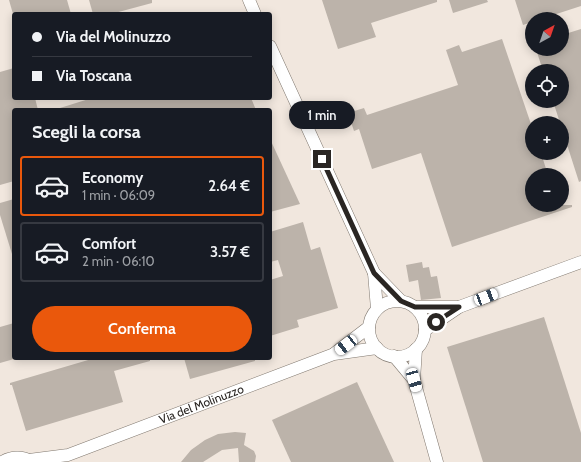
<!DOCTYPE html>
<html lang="it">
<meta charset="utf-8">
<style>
:root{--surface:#171b24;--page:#20242c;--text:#f1f3f6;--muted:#9ea1a6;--line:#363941;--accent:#ea580c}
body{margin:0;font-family:Cabin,sans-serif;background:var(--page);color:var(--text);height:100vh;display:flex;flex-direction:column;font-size:15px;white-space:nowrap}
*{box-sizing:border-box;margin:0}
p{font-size:13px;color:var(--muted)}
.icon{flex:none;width:22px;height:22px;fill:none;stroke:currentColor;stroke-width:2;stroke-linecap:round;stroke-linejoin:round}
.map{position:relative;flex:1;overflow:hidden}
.details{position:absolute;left:12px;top:108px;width:260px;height:252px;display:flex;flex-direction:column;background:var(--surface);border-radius:4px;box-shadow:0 2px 10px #0003}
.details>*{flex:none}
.banner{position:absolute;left:12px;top:12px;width:260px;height:88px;border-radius:4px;box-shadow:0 2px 10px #0003;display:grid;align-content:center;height:88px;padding:0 20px;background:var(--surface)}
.needle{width:26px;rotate:40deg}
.tools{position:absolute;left:525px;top:12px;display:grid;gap:8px}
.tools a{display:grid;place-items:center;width:44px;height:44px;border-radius:50%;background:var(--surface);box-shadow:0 2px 10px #0003;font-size:20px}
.end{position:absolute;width:18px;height:18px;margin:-9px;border:5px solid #2a2623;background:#fff;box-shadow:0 0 0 2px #fff}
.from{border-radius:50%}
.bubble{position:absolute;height:28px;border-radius:14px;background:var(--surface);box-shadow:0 2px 10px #0003;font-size:13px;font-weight:600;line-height:28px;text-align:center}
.car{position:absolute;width:12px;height:24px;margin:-12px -6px;border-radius:5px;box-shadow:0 0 3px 1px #0007;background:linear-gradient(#fff 24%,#345 0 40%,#fff 0 76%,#345 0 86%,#fff 0)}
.banner b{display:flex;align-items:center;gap:14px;height:38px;font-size:15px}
.banner b+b{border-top:1px solid var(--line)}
.banner i{width:10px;height:10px;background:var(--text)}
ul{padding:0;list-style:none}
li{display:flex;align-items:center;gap:12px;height:60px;margin:0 8px 6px;padding:0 12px;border:2px solid var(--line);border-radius:4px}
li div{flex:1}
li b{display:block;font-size:15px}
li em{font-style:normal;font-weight:600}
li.current{border-color:var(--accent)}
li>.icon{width:36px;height:36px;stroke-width:1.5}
h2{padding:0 20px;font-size:18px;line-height:48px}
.primary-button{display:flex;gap:8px;margin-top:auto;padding:8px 20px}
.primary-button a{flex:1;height:46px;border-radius:24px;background:var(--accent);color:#fff;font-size:16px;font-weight:600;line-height:46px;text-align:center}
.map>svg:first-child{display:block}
.building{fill:#bcb3aa}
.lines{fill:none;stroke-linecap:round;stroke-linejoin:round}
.minor-casing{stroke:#80786f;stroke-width:13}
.minor{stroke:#fff;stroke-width:12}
.route{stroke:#2a2623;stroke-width:5}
.labels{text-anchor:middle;stroke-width:3.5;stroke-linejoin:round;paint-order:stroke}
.street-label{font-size:12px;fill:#2a2623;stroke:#f1e7de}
</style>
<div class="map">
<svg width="581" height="462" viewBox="0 0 581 462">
<rect width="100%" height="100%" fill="#f1e7de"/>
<!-- building -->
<g class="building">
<polygon points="9,0 67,0 71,14 13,14"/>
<polygon points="89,0 152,0 152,3 111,14 93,14"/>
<polygon points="322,0 437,0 437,2 371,23 376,37 338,49"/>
<polygon points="449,0 487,0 488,2 453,13"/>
<polygon points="515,0 581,0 581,6 541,19 532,19 532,22 523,25"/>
<polygon points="581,29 581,181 579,182 562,129 562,123 560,123 553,101 562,101 562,71 543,71 536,49 562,49 562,35"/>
<polygon points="502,39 532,127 532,153 541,153 548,175 532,175 532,205 572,205 572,207 452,247 421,153 372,169 359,129 354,131 348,113 364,108 367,115 458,85 446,50 459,45 462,52"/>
<polygon points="14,68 14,98 35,98 38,110 14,110 14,181 0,185 0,72"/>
<polygon points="92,98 251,98 256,110 60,110 60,108"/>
<polygon points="270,139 300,204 270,212"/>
<polygon points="14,199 14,254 12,254 0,215 0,203"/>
<polygon points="303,222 311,250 320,247 338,308 297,320 299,327 270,336 270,280 283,276 278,260 270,262 270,232"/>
<polygon points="422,262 423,268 429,267 431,277 437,276 441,298 421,300 418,280 409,282 406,265"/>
<polygon points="544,317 581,433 581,462 483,462 447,347"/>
<polygon points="14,323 14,359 0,363 0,327"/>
<polygon points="95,358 150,358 150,361 114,371 123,402 26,431 12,385 10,385 10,383"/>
<polygon points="184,358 255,358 255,361 190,379"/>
<polygon points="357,382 394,462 291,462 272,420"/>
<polygon points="235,432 246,433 244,445 254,451 256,456 255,462 239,462 238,448 222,450 203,462 181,462 191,450 205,440 218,434"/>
</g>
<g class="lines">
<!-- minor casing -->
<g class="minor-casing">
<g id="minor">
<polyline points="249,0 255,14"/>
<polyline points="270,46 374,273 401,301"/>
<polyline points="374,273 377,309"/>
<circle cx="397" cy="329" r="28"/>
<polyline points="415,307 459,307"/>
<polyline points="425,330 459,307 581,262"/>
<polyline points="416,349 414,380 437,462"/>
<polyline points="335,353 369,327"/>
<polyline points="394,356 414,380"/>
<path id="s1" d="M29,460L68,455L334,354L377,348"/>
<path d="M2,462C12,456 22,456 33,462"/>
</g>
</g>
<!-- minor -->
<use href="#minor" class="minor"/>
</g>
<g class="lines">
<!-- route -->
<polyline class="route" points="322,159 374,273 401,301 415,307 459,307 436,322"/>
</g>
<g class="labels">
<!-- street labels -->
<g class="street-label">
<text dy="4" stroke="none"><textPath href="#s1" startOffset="182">Via del Molinuzzo</textPath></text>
</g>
</g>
</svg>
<div class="tools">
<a><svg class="needle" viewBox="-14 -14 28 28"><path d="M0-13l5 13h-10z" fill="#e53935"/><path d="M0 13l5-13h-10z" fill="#9ea1a6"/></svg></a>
<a><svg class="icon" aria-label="locate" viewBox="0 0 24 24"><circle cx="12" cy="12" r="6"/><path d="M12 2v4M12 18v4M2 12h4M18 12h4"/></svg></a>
<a>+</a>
<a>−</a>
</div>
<i class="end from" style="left:436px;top:322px"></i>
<i class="end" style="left:322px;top:159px"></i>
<div class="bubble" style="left:289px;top:101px;width:66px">1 min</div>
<i class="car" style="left:486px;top:297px;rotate:69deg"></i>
<i class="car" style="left:346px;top:345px;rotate:232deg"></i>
<i class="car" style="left:414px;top:380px;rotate:164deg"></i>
<div class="banner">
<b><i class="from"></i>Via del Molinuzzo</b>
<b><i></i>Via Toscana</b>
</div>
<section class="details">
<h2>Scegli la corsa</h2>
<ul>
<li class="current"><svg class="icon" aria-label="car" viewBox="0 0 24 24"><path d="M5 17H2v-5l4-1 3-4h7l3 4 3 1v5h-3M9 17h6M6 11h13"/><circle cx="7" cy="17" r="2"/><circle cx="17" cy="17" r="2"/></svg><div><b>Economy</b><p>1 min · 06:09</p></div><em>2.64 €</em></li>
<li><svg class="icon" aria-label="car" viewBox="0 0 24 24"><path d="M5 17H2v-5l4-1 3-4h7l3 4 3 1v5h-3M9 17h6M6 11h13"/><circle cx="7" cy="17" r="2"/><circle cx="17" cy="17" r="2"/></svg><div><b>Comfort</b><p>2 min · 06:10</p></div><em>3.57 €</em></li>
</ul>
<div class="primary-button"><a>Conferma</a></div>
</section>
</div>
